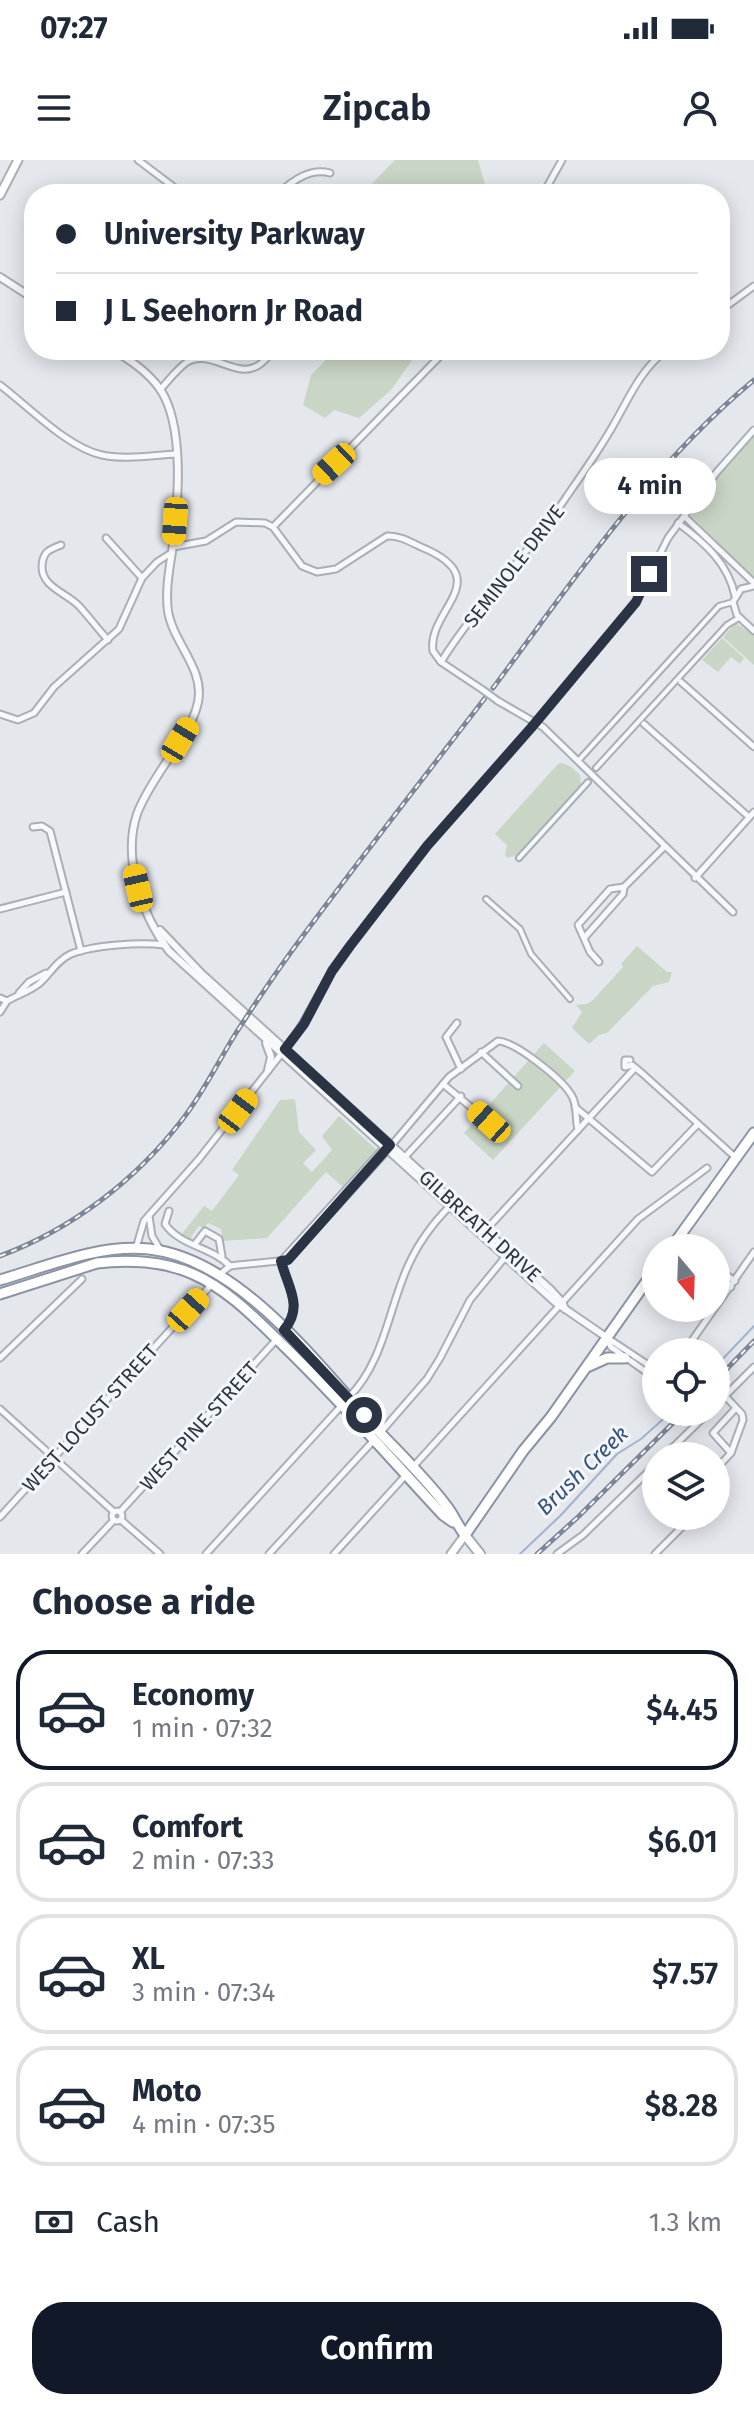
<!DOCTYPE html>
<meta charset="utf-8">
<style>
:root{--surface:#fff;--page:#f6f6f7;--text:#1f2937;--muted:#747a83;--line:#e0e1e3;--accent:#111827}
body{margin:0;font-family:"Fira Sans",sans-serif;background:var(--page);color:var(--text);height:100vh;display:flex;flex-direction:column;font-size:30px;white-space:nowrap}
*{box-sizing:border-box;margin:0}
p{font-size:26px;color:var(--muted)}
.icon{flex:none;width:44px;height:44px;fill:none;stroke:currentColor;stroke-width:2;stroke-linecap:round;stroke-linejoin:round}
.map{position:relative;height:1394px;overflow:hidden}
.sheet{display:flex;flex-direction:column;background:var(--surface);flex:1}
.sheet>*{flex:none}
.guide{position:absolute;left:24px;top:24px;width:706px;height:176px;border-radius:32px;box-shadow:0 4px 20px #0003;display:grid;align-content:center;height:176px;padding:0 32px;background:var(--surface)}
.needle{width:52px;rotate:161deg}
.fabs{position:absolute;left:642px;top:1074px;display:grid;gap:16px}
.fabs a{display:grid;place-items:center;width:88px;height:88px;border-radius:50%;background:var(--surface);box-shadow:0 4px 20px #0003;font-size:40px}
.end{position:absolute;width:36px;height:36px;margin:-18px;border:10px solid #2b3445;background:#fff;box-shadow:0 0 0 4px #fff}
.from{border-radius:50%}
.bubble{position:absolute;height:56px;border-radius:28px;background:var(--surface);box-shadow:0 4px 20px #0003;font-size:26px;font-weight:600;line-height:56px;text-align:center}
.car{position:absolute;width:24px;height:48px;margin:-24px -12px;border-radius:10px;box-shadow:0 0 6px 2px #0007;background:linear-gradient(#f5c518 24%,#345 0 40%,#f5c518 0 76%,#345 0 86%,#f5c518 0)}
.guide b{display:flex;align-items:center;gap:28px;height:76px;font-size:30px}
.guide b+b{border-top:2px solid var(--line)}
.guide i{width:20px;height:20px;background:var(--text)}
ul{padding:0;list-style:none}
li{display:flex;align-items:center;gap:24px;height:120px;margin:0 16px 12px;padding:0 16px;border:4px solid var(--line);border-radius:32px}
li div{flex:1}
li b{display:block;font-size:30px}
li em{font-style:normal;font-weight:600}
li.selected{border-color:var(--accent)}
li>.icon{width:72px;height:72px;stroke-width:1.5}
h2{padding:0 32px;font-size:36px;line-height:96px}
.pay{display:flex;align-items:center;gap:20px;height:88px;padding:0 32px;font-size:30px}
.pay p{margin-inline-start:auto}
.button{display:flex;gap:16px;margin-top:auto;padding:16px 32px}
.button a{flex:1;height:92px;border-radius:32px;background:var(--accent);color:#fff;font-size:32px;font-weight:600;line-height:92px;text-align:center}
.status{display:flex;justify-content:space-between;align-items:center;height:56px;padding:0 40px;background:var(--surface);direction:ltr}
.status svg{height:22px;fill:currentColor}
header{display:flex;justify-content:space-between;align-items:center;height:104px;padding:0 32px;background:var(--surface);font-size:36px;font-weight:600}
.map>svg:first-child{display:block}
.green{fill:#c9d6c5}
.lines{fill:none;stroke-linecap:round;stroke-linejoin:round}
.stream{stroke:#9fb4cc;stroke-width:2}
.pedestrian-casing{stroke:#a9aeb7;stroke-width:8}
.minor-casing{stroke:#a9aeb7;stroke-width:9}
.tertiary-casing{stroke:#a9aeb7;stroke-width:10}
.secondary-casing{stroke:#a9aeb7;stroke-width:11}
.primary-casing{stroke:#a3abb8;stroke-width:12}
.trunk-casing{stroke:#8b94a3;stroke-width:13}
.pedestrian{stroke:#f7f8fa;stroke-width:4}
.minor{stroke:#f7f8fa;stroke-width:5}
.tertiary{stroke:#f7f8fa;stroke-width:6}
.secondary{stroke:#fff;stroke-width:7}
.primary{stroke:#fff;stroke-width:8}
.trunk{stroke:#fff;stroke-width:9}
.rail-casing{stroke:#7d8696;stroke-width:5}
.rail{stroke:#f4f6f9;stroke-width:2;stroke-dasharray:6;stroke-linecap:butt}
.minor-bridge-casing{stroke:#a9aeb7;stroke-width:9;stroke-linecap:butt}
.minor-bridge{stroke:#f7f8fa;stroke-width:5}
.route{stroke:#2b3445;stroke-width:10}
.labels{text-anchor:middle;stroke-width:6;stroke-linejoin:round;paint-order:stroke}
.street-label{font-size:20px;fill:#2b3445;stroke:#f4f6f9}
.water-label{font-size:22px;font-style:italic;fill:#34527a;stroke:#f4f6f9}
</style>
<div class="status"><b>07:27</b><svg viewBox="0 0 49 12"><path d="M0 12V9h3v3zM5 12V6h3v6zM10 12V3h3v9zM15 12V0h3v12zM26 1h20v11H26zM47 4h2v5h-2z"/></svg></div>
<header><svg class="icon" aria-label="menu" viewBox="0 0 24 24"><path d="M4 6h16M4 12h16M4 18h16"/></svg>Zipcab<svg class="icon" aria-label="person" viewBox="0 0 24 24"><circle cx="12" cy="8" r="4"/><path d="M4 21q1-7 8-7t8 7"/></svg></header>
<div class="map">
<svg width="754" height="1394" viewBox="0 0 754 1394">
<rect width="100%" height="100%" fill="#e4e7ec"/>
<!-- green -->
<g class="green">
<polygon points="395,0 478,0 485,25 481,34 362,34"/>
<polygon points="336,190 419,190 391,230 359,258 334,250 325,258 303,245 311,215"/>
<polygon points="754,275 754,420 690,354 718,315"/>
<polygon points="736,463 754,476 754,505 723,477"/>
<polygon points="722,478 744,498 740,504 731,497 718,512 702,500"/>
<polygon points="562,603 570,606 580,615 581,626 520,694 507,698 505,694 507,685 495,674 558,604"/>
<polygon points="637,786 667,812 672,812 669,822 653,826 607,873 599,875 589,884 572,868 582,852 576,845 587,844 593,840 623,807 621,804"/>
<polygon points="544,883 575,911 493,1000 464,973"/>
<polygon points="295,939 299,972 316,990 303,1003 312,1012 332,990 322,976 339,956 379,992 345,1029 326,1012 267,1078 223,1081 221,1069 208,1063 204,1068 199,1066 191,1077 194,1080 181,1075 204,1046 212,1051 239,1015 232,1010 280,940"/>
</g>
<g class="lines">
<!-- stream -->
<g class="stream">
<polyline points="716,1206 754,1166"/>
<polyline points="520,1394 561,1355 617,1294 641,1279 671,1252"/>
</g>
<!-- pedestrian casing -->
<g class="pedestrian-casing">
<g id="pedestrian">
<polyline points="579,600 719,446 733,442"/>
<polyline points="596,608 727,465 737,459"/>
<polyline points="519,698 588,622"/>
<polyline points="486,739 520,769 531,794 570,839"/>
</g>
</g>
<!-- minor casing -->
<g class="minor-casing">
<g id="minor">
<polyline points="138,0 183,34"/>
<path d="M278,34C293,20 310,8 330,13"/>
<polyline points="543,34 562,0"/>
<polyline points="720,151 754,126"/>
<polyline points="128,199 135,190"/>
<path d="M0,225C28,246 68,288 102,295C125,300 153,295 176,294"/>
<path d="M160,230C168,221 177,209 187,202C210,189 234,217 255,207C262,205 269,195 274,190"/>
<polyline points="684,356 754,423"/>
<path d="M678,363C705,383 728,403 735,436"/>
<polyline points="273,367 446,190"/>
<polyline points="106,378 142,418"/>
<path d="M61,385C48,390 43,392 42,406C41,427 67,433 79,446C89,457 98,469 108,480"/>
<path d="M173,387L206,381L236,362L265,363L273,367L302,406L317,412L336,409L387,376C401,375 415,385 428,390C494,421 427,451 433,491L441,502L483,530"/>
<polyline points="754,426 741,429 733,442 737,455 754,471"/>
<path d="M441,502C478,443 529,394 567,336C583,313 600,289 614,264C630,236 640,211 666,190"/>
<polyline points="681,522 754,587"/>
<polyline points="498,541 543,567 733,752"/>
<polyline points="0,554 18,560 34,553 54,527 119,469 142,418 157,402 171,393"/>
<polyline points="644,564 749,657"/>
<polyline points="33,667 42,666 50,671 81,791"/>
<polyline points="695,718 754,652"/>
<polyline points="0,749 66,732"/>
<polyline points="585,777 623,734 624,727 664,687"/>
<polyline points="599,802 590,792 578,765 610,729 624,727"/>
<polyline points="19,833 29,822 46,813"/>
<path d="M0,838L7,841C17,835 31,831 40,823C50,814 57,800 71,794C93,785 141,782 164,785"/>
<polyline points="0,852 7,841"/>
<polyline points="457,863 446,877 461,909"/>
<polyline points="481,892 518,926"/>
<polyline points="630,900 625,900 625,907 632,905 643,914 735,997"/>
<polyline points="443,924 489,962"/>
<polyline points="575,947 652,1012 698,964"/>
<polyline points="404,998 461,936"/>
<path d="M169,1051L165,1064C180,1086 212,1087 230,1106"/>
<polyline points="149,1056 152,1076 161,1091"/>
<polyline points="484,1072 635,908"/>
<polyline points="195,1084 205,1071 219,1079 222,1096"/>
<polyline points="136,1088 144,1061 199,999 296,875 332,811 350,786 427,686 531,568 636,442 668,378 716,313 754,270"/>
<polyline points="282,1100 382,990 386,988"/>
<path d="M281,1101C287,1127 303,1146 285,1169"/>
<polyline points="716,1108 735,1121"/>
<path d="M219,1115L230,1106L238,1105L288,1100L385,993L449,917L498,881C516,882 560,918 570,933C578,943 575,959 578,970"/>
<polyline points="716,1116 731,1127"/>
<polyline points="606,1177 656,1210"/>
<polyline points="606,1178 611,1187 656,1219"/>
<polyline points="684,1192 754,1092"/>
<polyline points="0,1198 82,1119"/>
<path d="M349,1237C382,1204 388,1154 405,1113C415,1088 431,1065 450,1046"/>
<polyline points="716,1245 754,1207"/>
<polyline points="0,1249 114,1352"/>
<polyline points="380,1273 427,1219 440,1198 470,1140 506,1096"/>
<polyline points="731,1293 713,1273 736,1248"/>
<polyline points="664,1296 709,1252"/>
<polyline points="413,1307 638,1059 707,1008"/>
<polyline points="716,1309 731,1293 743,1260 742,1254 725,1236"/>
<circle cx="117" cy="1356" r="5"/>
<polyline points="120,1352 276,1180"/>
<polyline points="0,1357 212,1124"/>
<polyline points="121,1360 160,1394"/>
<polyline points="82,1394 114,1360"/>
<polyline points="206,1394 343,1244"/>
<polyline points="269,1394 374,1280"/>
<polyline points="334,1394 406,1315"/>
<polyline points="557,1394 583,1375 656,1304"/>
<polyline points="655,1394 685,1364 687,1356"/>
</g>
</g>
<!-- tertiary casing -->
<g class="tertiary-casing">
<g id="tertiary">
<polyline points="0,117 34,139"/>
<path d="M114,190C131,201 148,212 160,229C185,266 178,342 173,385C170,406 165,429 168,451C173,483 205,509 198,542C194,563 178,583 167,601C156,618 144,635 137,654C122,699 142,755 169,791L555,1142L606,1177"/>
<polyline points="160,770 202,814 550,1129 562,1142 565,1149"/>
<polyline points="266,883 271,897 268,910"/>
</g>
</g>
<!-- secondary casing -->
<g class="secondary-casing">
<g id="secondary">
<polyline points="0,35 18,0"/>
<polyline points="451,1394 465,1375"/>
</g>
</g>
<!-- primary casing -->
<g class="primary-casing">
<polyline id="primary" points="465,1375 480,1394"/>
</g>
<!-- trunk casing -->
<g class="trunk-casing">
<g id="trunk">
<polyline points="671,1088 754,973"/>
<path d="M0,1120C48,1106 98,1084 149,1089C238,1099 314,1200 371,1263C396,1290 423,1315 445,1344C453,1353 457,1365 465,1375L523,1291L551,1257L656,1108"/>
<path d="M0,1134L97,1103C128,1099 164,1101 193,1114C229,1130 256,1159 284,1186C340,1240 390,1298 443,1355L453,1362"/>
<polyline points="587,1207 607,1198 625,1198"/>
</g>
</g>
<!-- pedestrian -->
<use href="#pedestrian" class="pedestrian"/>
<!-- minor -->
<use href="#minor" class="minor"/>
<!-- tertiary -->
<use href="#tertiary" class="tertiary"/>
<!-- secondary -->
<use href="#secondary" class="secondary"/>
<!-- primary -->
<use href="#primary" class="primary"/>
<!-- trunk -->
<use href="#trunk" class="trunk"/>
<!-- rail casing -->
<g class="rail-casing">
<g id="rail">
<path d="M493,528C573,421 650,306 754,220"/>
<path d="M0,1096C72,1069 135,1021 182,960C203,933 218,902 236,873C258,839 281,805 305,773C364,694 425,616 485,538"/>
<polyline points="716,1220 754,1181"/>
<polyline points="537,1394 578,1357 684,1252"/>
</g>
</g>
<!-- rail -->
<use href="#rail" class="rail"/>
<!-- minor-bridge casing -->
<g class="minor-bridge-casing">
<polyline id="minor-bridge" points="483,530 498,541"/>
</g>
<!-- minor-bridge -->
<use href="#minor-bridge" class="minor-bridge"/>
</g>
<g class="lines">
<!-- route -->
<path class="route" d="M364,1255L284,1170C304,1146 288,1128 281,1101L288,1100L390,985L285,889L304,864L332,811L350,786L427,686L531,568L636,442L649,414"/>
</g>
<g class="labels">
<!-- street labels -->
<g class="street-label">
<text transform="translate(514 406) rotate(-52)" y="7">SEMINOLE DRIVE</text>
<text transform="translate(480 1066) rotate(42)" y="7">GILBREATH DRIVE</text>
<text transform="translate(90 1258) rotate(-48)" y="7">WEST LOCUST STREET</text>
<text transform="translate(199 1266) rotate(-48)" y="7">WEST PINE STREET</text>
</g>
<!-- water labels -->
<g class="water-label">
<text transform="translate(582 1310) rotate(-44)" y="8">Brush Creek</text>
</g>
</g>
</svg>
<div class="fabs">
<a><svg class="needle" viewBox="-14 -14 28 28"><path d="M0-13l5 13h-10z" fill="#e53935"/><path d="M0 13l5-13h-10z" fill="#747a83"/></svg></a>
<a><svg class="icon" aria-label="locate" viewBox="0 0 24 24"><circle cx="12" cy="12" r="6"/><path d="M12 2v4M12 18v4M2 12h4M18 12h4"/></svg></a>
<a><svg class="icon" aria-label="layers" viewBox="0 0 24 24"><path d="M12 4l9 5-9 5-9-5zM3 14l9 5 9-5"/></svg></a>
</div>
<i class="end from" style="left:364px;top:1255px"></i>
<i class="end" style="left:649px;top:414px"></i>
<div class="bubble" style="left:584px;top:298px;width:132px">4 min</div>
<i class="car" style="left:334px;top:304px;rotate:227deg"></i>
<i class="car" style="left:175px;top:361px;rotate:184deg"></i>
<i class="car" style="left:180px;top:580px;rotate:31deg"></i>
<i class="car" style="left:138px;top:728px;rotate:347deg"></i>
<i class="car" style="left:238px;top:951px;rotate:37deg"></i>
<i class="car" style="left:489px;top:962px;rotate:312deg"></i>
<i class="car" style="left:188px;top:1150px;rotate:42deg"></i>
<div class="guide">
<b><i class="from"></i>University Parkway</b>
<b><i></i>J L Seehorn Jr Road</b>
</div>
</div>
<section class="sheet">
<h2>Choose a ride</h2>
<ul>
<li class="selected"><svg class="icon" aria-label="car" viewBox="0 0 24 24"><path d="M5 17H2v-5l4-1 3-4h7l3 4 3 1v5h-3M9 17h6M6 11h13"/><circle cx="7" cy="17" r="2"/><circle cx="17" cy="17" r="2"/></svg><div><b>Economy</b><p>1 min · 07:32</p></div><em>$4.45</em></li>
<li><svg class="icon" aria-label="car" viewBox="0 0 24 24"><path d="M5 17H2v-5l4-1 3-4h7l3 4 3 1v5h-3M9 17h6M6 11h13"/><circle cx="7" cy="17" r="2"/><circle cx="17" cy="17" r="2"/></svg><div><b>Comfort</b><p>2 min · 07:33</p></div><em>$6.01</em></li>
<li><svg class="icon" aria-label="car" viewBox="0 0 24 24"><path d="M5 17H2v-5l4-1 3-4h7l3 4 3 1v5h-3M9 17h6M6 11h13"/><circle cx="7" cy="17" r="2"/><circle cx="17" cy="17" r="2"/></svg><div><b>XL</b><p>3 min · 07:34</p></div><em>$7.57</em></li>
<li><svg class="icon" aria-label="car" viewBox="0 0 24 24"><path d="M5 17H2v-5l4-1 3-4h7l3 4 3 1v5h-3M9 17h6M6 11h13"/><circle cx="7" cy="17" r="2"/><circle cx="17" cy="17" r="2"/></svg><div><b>Moto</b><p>4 min · 07:35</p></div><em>$8.28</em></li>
</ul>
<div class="pay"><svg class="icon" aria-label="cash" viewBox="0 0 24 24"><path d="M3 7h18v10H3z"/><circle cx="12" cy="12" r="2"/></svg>Cash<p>1.3 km</p></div>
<div class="button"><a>Confirm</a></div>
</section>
